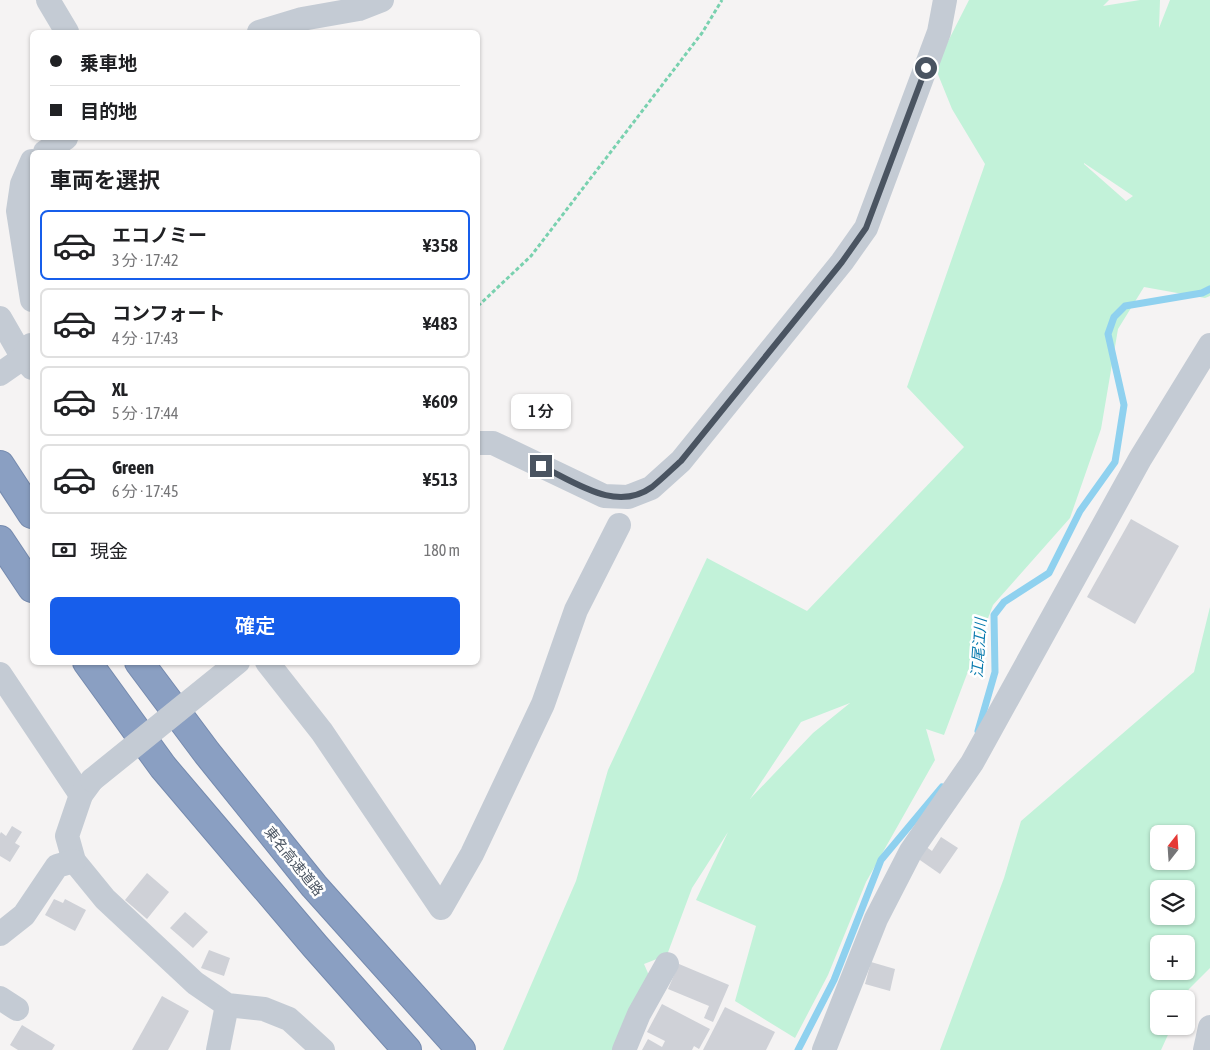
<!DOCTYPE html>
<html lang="ja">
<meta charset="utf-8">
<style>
:root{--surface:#fff;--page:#f6f6f6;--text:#202124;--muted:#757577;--line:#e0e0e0;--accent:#175eeb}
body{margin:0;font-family:"Asap Condensed","Noto Sans JP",sans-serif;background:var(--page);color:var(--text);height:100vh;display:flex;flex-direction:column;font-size:19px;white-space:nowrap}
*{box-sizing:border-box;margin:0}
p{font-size:16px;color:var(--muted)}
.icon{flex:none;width:28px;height:28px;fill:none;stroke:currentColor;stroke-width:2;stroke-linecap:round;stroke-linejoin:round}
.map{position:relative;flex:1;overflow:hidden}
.panel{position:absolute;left:30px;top:150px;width:450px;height:515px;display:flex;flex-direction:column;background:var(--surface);border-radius:8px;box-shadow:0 1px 4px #0004}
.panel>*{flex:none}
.guide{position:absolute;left:30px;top:30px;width:450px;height:110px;border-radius:8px;box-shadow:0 1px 4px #0004;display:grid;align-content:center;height:110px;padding:0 20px;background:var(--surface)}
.needle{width:32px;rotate:17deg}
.controls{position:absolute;left:1150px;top:825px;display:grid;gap:10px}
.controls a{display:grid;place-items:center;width:45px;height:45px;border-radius:8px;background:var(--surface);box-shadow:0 1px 4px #0004;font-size:25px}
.end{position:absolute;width:22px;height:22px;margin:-11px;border:6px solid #4a5461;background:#fff;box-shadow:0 0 0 2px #fff}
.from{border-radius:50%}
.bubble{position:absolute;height:35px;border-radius:8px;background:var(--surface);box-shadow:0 1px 4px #0004;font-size:16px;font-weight:600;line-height:35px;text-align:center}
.guide b{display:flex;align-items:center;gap:18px;height:48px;font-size:19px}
.guide b+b{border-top:1px solid var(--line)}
.guide i{width:12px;height:12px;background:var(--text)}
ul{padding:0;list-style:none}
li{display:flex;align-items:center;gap:15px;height:70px;margin:0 10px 8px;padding:0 10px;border:2px solid var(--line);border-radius:8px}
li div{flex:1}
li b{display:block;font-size:19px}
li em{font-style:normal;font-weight:600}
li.selected{border-color:var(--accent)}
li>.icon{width:45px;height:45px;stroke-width:1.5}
h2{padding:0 20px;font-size:22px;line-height:60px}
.pay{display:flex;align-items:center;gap:12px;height:55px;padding:0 20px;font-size:19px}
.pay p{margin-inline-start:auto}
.cta{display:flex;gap:10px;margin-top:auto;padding:10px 20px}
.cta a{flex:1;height:58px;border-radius:8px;background:var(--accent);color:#fff;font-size:20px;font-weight:600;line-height:58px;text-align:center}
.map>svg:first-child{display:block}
.green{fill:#c2f2d9;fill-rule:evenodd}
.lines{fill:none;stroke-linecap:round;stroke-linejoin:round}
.stream{stroke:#8fd1ef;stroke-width:7}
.building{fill:#cfd1d7}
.highway-casing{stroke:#758aae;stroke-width:30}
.path{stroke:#79d1af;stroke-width:3;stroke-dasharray:4 2.5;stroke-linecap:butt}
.minor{stroke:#c4cbd4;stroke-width:24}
.highway{stroke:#8a9fc2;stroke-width:28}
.minor-bridge{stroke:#c4cbd4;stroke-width:24}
.route{stroke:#4a5461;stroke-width:6}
.labels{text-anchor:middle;stroke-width:5;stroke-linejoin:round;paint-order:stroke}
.street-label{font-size:14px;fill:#4a5461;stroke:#fff}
.water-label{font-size:15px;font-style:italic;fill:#087aae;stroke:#fff}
</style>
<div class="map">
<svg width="1210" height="1050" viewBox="0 0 1210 1050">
<rect width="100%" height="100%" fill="#f5f3f3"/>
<!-- green -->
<g class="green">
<path d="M969,0H1109L1103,6L1140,0H1160L1159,28L1170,0H1210V296L1205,298L1144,287L1118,329L1101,429L1070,518L993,605L944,735L926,729L935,760L866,882L828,975L795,1038L735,1001L756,926L696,900L728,832L692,888L667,955L644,964L654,987L633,1050H503L576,881L608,770L707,558L807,611L964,447L907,387L985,164L952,109L935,67ZM1084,164V163L1133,196L1126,201ZM850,703L813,733L750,799L801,722Z"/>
<path d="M1210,607V968L1189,989L1184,999H1159V1026H1172L1161,1050H940L1004,878L1021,821L1194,672ZM1159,834H1186V861H1159ZM1159,889H1186V916H1159ZM1159,944H1186V971H1159Z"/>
</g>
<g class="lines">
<!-- stream -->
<g class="stream">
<polyline points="978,731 995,672 994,615 1004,602 1049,573 1080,511 1115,462 1124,405 1108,334 1114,317 1125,306 1202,293 1210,289"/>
<polyline points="798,1050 834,980 881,860 942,787"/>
</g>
</g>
<!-- building -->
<g class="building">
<polygon points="1131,519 1179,546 1135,624 1087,597"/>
<polygon points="12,826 22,832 15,843 20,846 10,862 0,856 0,834 1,832 6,836"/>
<polygon points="941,837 958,848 940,874 917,858 925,846 932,851"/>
<polygon points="147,873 169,892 147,919 125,900"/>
<polygon points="54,899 63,903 65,899 86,910 75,931 45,915"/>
<polygon points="185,912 208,932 193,948 170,928"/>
<polygon points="209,950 230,958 224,976 201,968"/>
<polygon points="871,962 895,969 890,991 865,984"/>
<polygon points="679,964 729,985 713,1022 704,1018 709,1006 668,989"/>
<polygon points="162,996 189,1011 168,1050 132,1050"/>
<polygon points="662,1004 710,1029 699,1049 694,1046 692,1050 642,1050 648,1039 662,1047 665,1041 647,1032"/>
<polygon points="725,1007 775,1032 766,1050 703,1050"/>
<polygon points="22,1025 55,1045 52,1050 18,1050 10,1045"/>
</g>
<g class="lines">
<!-- highway casing -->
<g class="highway-casing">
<g id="highway">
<polyline points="0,465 32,514"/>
<polyline points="0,540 32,588"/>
<polyline points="87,662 163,767 315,946 407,1050"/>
<polyline points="139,662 207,753 314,886 461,1050"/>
</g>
</g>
<!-- path -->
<polyline class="path" points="478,306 531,256 702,33 722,0"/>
<!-- minor -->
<g class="minor">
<polyline points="48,0 67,32"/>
<polyline points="259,32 302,19 359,9 382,0"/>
<polyline points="45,152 66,138"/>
<polyline points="32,161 22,184 18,211 32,300"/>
<polyline points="0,318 23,358 32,368"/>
<polyline points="0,374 23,358 31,345"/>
<polyline points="478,443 493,443 604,496 628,497 651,488 681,461 842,262 866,228 939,32 945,0"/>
<polyline points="267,662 322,732 441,908 472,854 543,704 576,610 619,525"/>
<polyline points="0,674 81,795"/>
<polyline points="92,780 81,795 67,836 74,861 105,899 195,983 227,1005 264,1009 289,1019 323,1050"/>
<polyline points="0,934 24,915 57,866 74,861"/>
<polyline points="0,998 17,1009"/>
<polyline points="218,1050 227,1005"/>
<polyline points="624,1050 639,1014 667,964"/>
<polyline points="824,1050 876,919 911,851 972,763 1140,459 1210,345"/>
<polyline points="1205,1050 1210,1027"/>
</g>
<!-- highway -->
<use href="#highway" class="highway"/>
<!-- minor-bridge -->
<polyline class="minor-bridge" points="92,780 238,662"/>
</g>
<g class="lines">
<!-- route -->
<path class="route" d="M541,466C575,482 616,513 652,487C662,479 672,469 681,461L842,262L866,228L926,68"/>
</g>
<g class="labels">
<!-- street labels -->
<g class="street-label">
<text transform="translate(294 861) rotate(51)" y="5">東名高速道路</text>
</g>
<!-- water labels -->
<g class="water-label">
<text transform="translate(979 648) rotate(-86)" y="5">江尾江川</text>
</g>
</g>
</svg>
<div class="controls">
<a><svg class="needle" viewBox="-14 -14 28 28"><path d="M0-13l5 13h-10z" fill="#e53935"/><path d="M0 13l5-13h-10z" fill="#757577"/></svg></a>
<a><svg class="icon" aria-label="layers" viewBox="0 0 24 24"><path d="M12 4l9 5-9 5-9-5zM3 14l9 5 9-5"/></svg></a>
<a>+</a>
<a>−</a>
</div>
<i class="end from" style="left:926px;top:68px"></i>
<i class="end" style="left:541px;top:466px"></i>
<div class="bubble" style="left:511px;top:394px;width:60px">1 分</div>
<div class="guide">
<b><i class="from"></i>乗車地</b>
<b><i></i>目的地</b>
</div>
<section class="panel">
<h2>車両を選択</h2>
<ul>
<li class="selected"><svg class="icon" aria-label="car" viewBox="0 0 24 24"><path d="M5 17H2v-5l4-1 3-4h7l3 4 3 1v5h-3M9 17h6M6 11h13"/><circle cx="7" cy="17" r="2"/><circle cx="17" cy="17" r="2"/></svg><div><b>エコノミー</b><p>3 分 · 17:42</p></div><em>¥358</em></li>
<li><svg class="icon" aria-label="car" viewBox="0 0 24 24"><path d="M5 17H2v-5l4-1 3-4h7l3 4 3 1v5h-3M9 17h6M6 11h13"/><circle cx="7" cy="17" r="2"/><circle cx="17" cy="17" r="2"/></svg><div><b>コンフォート</b><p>4 分 · 17:43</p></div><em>¥483</em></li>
<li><svg class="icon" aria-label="car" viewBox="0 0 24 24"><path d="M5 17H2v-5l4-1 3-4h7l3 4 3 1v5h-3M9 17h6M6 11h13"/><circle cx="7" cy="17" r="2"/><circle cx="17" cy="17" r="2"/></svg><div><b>XL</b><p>5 分 · 17:44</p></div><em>¥609</em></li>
<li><svg class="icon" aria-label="car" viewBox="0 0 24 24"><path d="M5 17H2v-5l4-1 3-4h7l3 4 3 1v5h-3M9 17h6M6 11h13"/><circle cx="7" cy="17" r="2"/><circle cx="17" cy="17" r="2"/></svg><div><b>Green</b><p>6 分 · 17:45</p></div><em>¥513</em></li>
</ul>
<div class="pay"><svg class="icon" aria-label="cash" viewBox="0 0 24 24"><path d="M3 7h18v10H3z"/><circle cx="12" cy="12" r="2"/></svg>現金<p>180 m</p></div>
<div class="cta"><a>確定</a></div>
</section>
</div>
